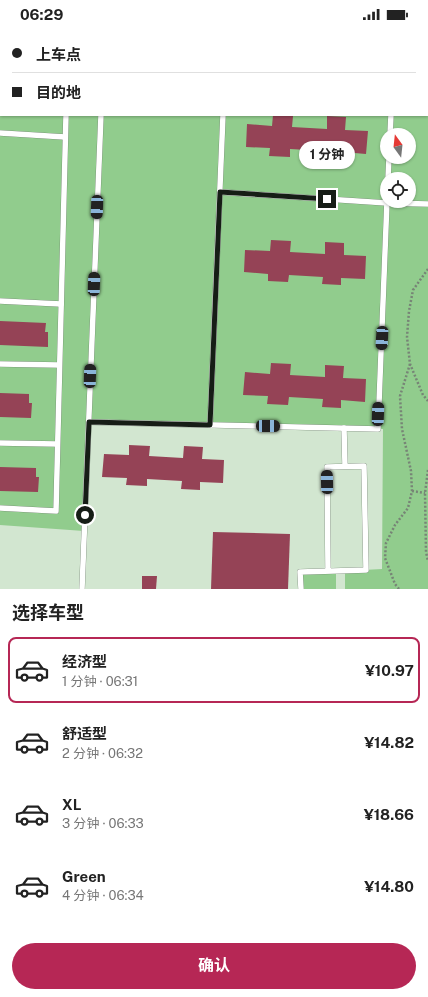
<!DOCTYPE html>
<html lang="zh">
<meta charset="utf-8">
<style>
:root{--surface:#fff;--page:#f6f6f6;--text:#222;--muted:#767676;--line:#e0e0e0;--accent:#b62755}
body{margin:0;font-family:"Public Sans","Noto Sans SC",sans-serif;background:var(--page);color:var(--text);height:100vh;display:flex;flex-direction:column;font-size:15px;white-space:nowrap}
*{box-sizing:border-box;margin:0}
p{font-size:13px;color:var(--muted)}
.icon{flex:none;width:22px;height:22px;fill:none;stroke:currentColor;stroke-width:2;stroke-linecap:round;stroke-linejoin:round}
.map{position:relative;height:561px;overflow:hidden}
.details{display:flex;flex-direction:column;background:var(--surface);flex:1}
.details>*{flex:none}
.guide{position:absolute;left:0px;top:0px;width:428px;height:88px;box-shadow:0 1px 3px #0004;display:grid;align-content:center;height:88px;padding:0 12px;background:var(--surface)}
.needle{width:26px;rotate:345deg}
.tools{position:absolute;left:380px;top:100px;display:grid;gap:8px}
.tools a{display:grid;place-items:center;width:36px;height:36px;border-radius:50%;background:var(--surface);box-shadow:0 1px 3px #0004;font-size:20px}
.end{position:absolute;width:18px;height:18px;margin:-9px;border:5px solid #161d16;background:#fff;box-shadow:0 0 0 2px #fff}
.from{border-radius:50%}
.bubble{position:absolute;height:28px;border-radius:14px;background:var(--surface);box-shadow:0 1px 3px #0004;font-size:13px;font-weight:700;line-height:28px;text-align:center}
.car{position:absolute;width:12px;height:24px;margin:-12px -6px;border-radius:5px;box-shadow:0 0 3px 1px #0007;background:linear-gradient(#222 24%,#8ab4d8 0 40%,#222 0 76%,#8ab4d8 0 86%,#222 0)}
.guide b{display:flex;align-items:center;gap:14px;height:38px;font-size:15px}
.guide b+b{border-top:1px solid var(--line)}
.guide i{width:10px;height:10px;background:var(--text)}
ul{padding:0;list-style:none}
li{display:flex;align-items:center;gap:12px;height:66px;margin:0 8px 6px;padding:0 4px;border:2px solid transparent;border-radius:8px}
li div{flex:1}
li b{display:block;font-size:15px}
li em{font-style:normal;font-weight:700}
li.selected{border-color:var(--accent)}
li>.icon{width:36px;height:36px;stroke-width:1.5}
h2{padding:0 12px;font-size:18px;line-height:48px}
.button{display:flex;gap:8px;margin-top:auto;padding:8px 12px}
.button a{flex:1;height:46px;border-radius:24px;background:var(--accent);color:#fff;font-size:16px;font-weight:700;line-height:46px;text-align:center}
.status{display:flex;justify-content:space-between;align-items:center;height:28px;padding:0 20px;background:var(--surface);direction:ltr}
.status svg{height:11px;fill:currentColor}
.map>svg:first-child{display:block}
.green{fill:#91cc8d;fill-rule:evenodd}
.building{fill:#954356}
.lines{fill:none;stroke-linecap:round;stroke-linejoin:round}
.lane-casing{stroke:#677966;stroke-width:6}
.path{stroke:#778476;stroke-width:2.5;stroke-dasharray:2 2;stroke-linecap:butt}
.lane{stroke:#fff;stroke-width:5.5}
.route{stroke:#161d16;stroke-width:5}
</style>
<div class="status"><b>06:29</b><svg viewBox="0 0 49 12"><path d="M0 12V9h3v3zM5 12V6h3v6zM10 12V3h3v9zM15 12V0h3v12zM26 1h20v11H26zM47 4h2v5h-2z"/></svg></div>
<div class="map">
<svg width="428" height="561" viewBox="0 0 428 561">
<rect width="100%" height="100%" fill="#d2e6d0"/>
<!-- green -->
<g class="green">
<path d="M0,0H428V561H345V543L382,541L383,401L89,395L84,503L0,497ZM1,1H427V87H1ZM387,107H409V129H387ZM387,151H409V173H387Z"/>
<polygon points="336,543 336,561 301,561 300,544"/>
</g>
<!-- building -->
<g class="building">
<polygon points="273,87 293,88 292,99 327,101 327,88 346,89 345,102 368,103 366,126 343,124 343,132 324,131 325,123 290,121 290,129 269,128 270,120 246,119 247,96 272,98"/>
<polygon points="271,212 291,213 290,224 325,226 325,214 344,215 344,227 366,228 365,251 341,250 341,257 322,256 323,249 289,247 288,254 268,253 268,246 244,244 245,222 270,223"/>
<polygon points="0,293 46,295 45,304 48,304 48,319 0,317"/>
<polygon points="271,335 291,336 290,347 325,349 325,337 344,338 343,350 366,351 365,374 341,372 341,380 322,379 323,371 289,369 288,377 267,376 268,368 243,367 245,344 270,346"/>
<polygon points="0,365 29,366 29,375 32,375 31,390 0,389"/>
<polygon points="129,417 150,418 149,428 183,430 184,418 203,419 202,431 224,432 223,455 200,454 200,462 181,461 182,453 147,451 147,458 126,457 127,450 102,449 104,426 129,427"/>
<polygon points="0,439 36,440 36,449 39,449 38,464 0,463"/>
<polygon points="213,504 290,506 288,561 211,561"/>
<polygon points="142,548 157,548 156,561 142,561"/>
</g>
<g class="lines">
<!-- lane casing -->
<g class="lane-casing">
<g id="lane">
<polyline points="68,1 68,0"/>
<polyline points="105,1 105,0"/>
<polyline points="227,1 227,0"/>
<polyline points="395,1 395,0"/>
<polyline points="0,32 1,32"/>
<polyline points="0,105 65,109"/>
<polyline points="390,107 391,87"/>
<polyline points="388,151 389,129"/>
<polyline points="220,164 387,175 428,176"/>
<polyline points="0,273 61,276"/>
<polyline points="0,336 59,337"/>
<polyline points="89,394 378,401 387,173"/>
<polyline points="210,397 223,87"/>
<polyline points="344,400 345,438"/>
<polyline points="0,415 57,416"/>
<polyline points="0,480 56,483 66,87"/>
<polyline points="82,561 101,87"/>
<polyline points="301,561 300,544 366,542 364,438 327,439 328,543"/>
</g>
</g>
<!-- path -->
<g class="path">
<polyline points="428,241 413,262 409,283 407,309 410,336 423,367 428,373"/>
<polyline points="428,442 425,465 426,524 428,533"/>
<polyline points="412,463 425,465"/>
<polyline points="399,561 395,556 385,530 386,515 395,497 408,480 412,463 411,443 402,401 400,368 410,336"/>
</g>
<!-- lane -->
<use href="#lane" class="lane"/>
</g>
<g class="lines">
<!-- route -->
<polyline class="route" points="85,487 89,394 210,397 220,164 327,171"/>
</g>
</svg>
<div class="tools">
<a><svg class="needle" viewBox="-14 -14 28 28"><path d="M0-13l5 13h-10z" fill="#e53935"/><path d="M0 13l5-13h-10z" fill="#767676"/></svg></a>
<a><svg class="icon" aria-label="locate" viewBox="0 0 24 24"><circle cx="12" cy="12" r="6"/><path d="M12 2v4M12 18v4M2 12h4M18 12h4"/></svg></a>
</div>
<i class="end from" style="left:85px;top:487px"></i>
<i class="end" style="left:327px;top:171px"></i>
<div class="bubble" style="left:299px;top:113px;width:56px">1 分钟</div>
<i class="car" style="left:97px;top:179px;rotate:182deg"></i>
<i class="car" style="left:94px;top:256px;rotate:2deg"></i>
<i class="car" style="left:382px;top:310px;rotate:183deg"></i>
<i class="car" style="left:90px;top:348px;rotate:2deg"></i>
<i class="car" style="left:378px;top:386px;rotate:2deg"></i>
<i class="car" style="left:268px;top:398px;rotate:91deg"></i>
<i class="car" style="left:327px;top:454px;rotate:359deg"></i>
<div class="guide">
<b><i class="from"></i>上车点</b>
<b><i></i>目的地</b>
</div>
</div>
<section class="details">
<h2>选择车型</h2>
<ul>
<li class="selected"><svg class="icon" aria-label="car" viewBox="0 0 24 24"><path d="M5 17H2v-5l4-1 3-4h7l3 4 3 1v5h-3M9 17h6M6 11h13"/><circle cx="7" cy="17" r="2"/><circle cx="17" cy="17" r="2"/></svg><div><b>经济型</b><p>1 分钟 · 06:31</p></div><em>¥10.97</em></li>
<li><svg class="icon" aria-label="car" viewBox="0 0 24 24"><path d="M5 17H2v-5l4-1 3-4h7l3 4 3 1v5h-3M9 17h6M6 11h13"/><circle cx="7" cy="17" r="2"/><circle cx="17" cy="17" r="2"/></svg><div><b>舒适型</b><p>2 分钟 · 06:32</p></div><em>¥14.82</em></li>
<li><svg class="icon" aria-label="car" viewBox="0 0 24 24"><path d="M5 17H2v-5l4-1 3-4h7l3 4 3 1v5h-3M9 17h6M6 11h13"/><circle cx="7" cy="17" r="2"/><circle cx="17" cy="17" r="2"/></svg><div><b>XL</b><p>3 分钟 · 06:33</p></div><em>¥18.66</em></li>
<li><svg class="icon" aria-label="car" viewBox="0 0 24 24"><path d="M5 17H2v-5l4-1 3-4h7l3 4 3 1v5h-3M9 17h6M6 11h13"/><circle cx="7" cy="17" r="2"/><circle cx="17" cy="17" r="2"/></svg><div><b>Green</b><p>4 分钟 · 06:34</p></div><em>¥14.80</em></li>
</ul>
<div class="button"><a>确认</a></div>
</section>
